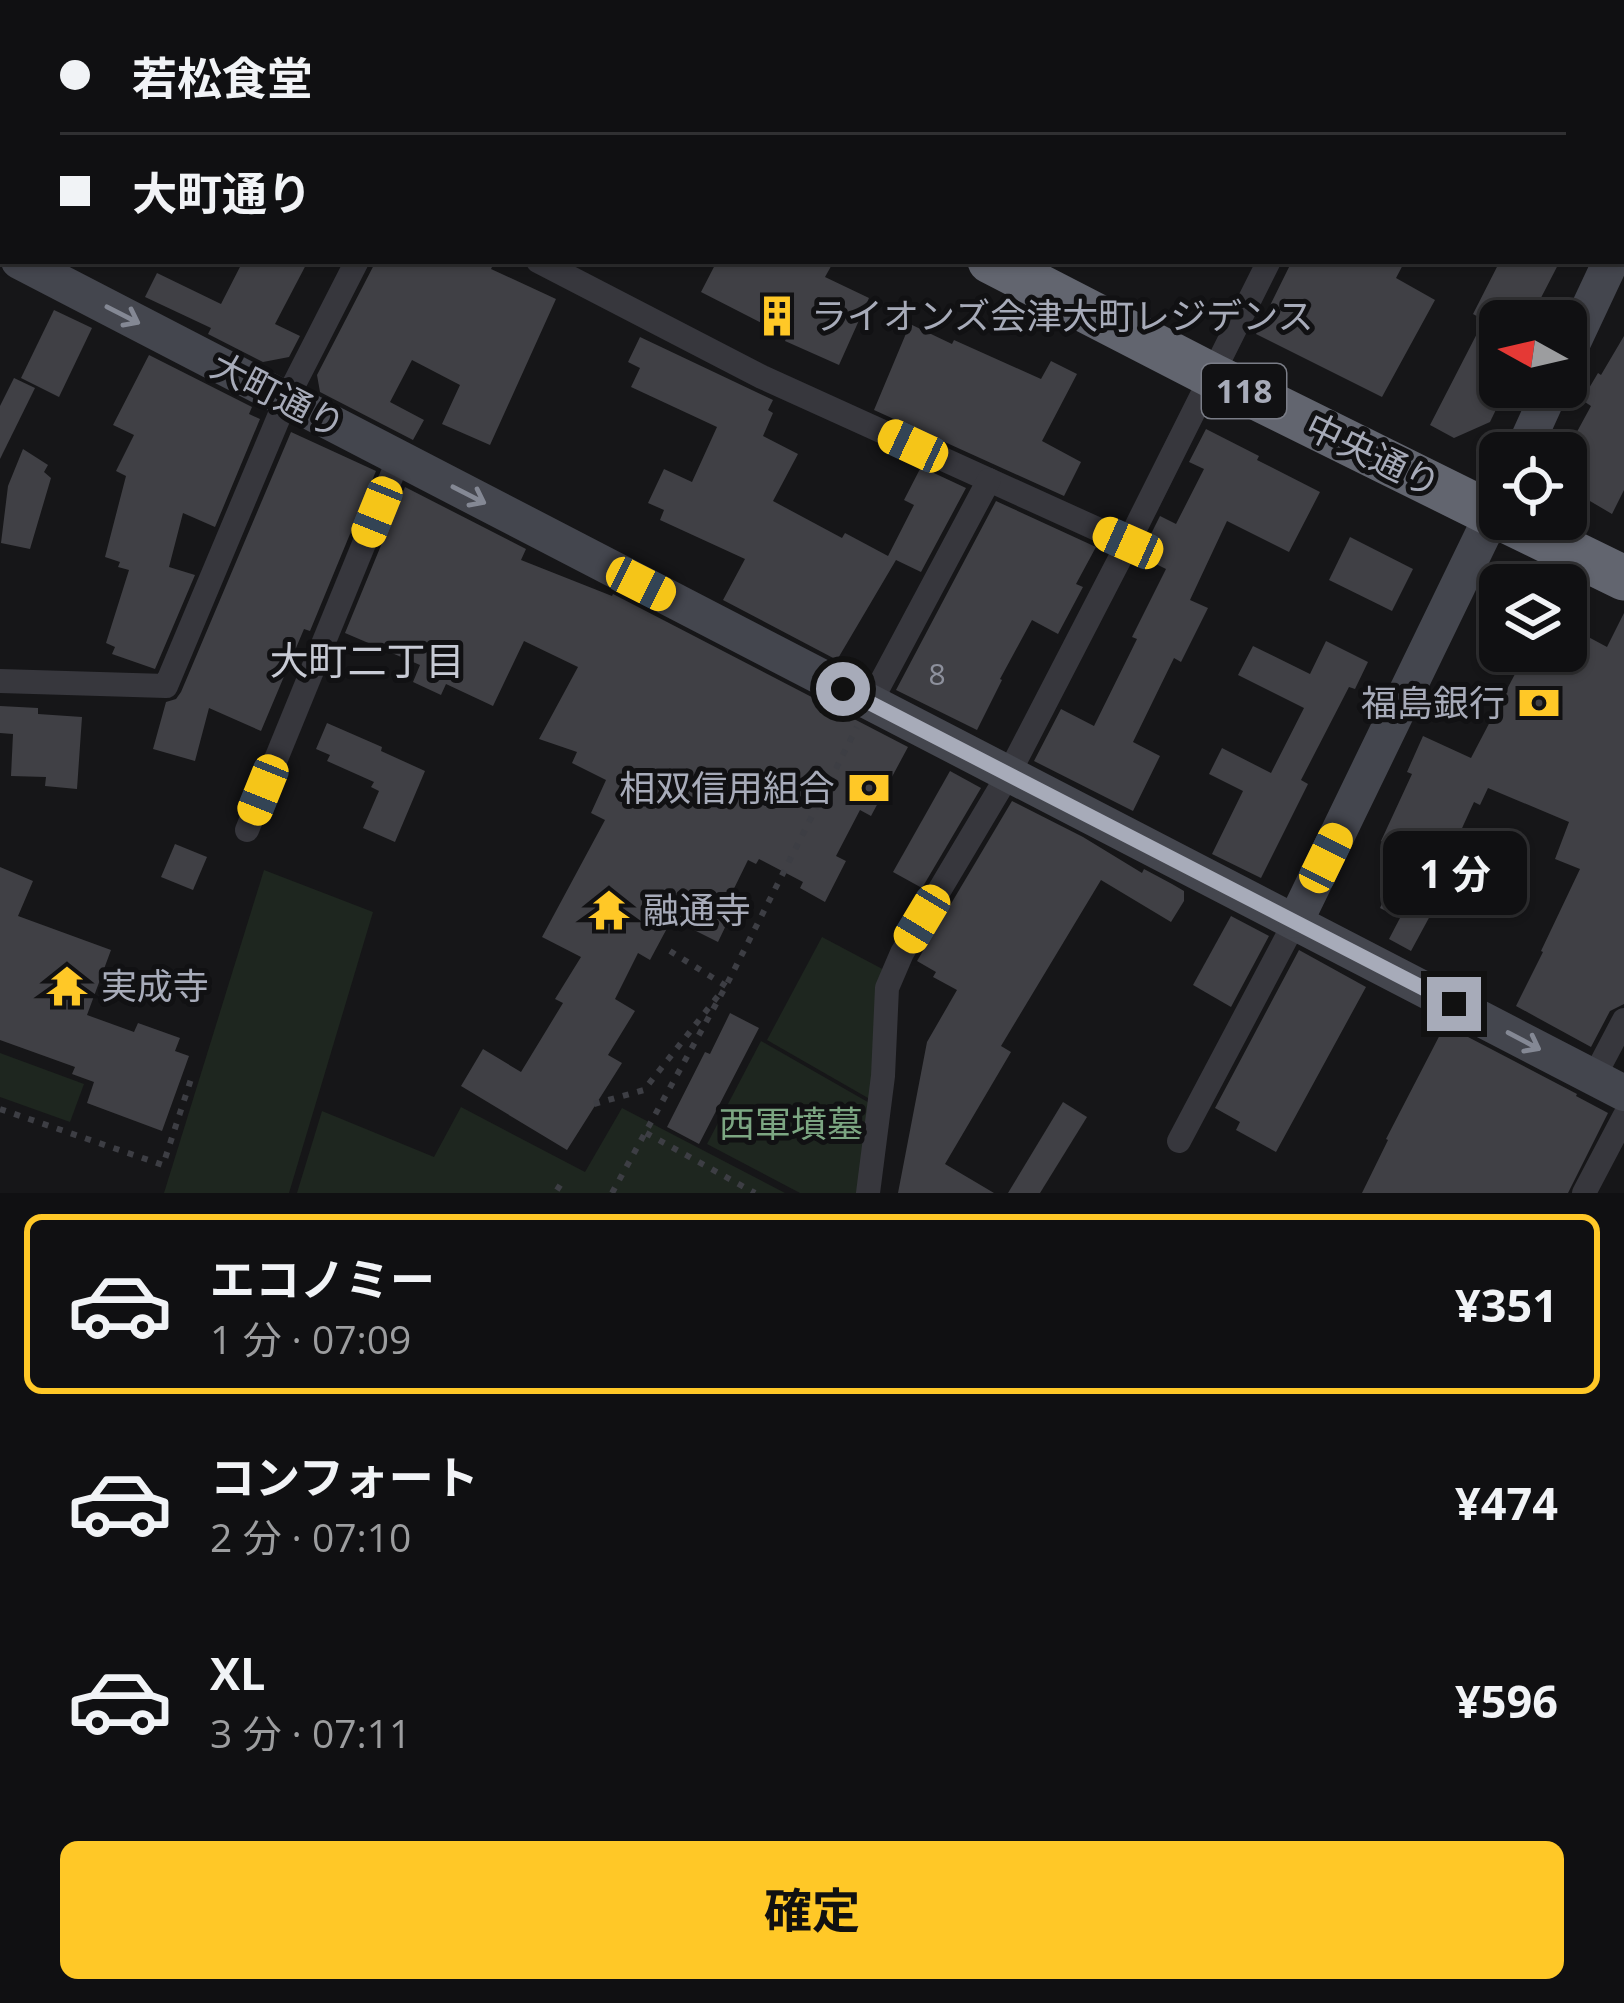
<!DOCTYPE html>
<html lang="ja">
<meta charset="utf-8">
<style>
:root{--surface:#101012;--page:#19191b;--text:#f1f3f6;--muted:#9c9d9f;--line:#303032;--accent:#ffc827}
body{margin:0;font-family:"Open Sans","Noto Sans JP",sans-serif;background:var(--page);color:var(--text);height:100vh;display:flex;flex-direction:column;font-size:45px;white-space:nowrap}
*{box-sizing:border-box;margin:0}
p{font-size:39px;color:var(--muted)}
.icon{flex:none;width:66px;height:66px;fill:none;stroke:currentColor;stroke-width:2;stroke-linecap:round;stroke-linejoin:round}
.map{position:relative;height:1193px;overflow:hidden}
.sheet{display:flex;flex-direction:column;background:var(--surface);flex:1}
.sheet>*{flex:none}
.top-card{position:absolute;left:0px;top:0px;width:1626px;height:264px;box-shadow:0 3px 9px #0004,0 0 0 3px var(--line);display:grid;align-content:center;height:264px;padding:0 60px;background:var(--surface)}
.needle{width:78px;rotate:278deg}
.fabs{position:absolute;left:1479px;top:300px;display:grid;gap:24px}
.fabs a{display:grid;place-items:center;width:108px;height:108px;border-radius:18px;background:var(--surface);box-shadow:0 3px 9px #0004,0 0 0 3px var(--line);font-size:60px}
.end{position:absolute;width:54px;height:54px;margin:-27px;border:15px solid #a7abb9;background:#111;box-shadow:0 0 0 6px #111}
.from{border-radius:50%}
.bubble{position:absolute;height:84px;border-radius:18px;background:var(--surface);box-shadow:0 3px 9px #0004,0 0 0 3px var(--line);font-size:39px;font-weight:700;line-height:84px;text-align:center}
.car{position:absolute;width:36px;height:72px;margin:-36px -18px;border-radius:15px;box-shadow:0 0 9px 3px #0007;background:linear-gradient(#f5c518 24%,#345 0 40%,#f5c518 0 76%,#345 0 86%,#f5c518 0)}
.top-card b{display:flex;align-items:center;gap:42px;height:114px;font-size:45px}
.top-card b+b{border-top:3px solid var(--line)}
.top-card i{width:30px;height:30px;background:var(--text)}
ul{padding:21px 0 0;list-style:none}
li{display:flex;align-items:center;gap:36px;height:180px;margin:0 24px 18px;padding:0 36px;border:6px solid transparent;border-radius:18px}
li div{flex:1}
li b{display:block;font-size:45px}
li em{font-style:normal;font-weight:700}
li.active{border-color:var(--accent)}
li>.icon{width:108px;height:108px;stroke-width:1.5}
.button{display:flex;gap:24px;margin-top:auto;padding:24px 60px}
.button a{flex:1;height:138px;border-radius:18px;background:var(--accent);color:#111;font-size:48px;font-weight:700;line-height:138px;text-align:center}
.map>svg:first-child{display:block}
.green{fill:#1e261f}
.building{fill:#404045}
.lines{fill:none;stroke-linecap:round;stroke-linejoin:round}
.path{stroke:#3d3e44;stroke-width:6;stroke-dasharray:6 9;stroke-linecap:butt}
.street{stroke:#37373d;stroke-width:24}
.secondary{stroke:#44464e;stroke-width:36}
.highway{stroke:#62656f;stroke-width:45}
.oneway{stroke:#848894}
.route{stroke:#a7abb9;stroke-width:15}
.labels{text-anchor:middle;stroke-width:10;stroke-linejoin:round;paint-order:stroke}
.number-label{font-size:30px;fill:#8d909c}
.shield{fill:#111113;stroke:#7a7d87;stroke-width:3}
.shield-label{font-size:33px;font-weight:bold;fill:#a7abb9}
.poi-label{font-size:36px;fill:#a7abb9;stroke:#111113;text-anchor:start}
.street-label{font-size:36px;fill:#a7abb9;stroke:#111113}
.park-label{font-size:36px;fill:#7ca682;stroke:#111113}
.neighbourhood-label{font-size:39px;fill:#c8cbd5;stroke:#111113}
</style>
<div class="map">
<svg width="1624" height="1193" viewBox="0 0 1624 1193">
<rect width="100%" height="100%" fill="#161618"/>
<!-- green -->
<g class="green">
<polygon points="264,870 373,912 289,1193 164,1193"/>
<polygon points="822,937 888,972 875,1102 767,1040"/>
<polygon points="761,1041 873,1105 863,1172 856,1193 800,1193 707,1144"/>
<polygon points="0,1053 84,1084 70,1122 0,1097"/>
<polygon points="461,1107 585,1172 622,1108 785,1193 297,1193 322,1111 434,1157"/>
</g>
<!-- building -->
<g class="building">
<polygon points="243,261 308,261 275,324 300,336 289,357 263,362 208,334 211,328 145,297 157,273 221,304"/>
<polygon points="376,261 495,261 491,269 556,299 490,445 442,424 460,385 412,360 390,402 424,420 413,440 320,392 317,375"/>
<polygon points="717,261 834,261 825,277 869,298 839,365 785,341 787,336 701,292"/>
<polygon points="1292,261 1405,261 1396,278 1435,300 1382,397 1256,334"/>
<polygon points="1500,261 1560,261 1529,321 1500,321 1500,389 1505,391 1490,422 1454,438 1430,425 1484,320 1473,314"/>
<polygon points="54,310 92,328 59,397 21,378"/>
<polygon points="910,324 952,344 954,340 1041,379 1051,361 1077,374 1042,441 1081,462 1064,496 874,410"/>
<polygon points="1624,336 1624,490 1612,514 1578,494 1566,452 1591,406 1582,400 1598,373 1601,375"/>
<polygon points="640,337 773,400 768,410 773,413 763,436 798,454 773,501 842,538 845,533 888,556 914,505 904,500 921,467 966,488 921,572 896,560 837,660 723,600 745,559 660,520 664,510 648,503 664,469 692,482 717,427 631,387 640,368 628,362"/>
<polygon points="149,355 252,407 249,414 260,419 215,527 183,513 169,567 195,575 155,669 112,654 115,647 106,643 129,570 118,567 120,562 105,557 126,476 116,471 134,435 113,425"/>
<polygon points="14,378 35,388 0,459 0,406"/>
<polygon points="1206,429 1259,456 1257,460 1320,492 1289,552 1227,521 1190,600 1208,608 1181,662 1174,658 1133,742 1160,756 1133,811 1034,761 1061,709 1094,726 1137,639 1132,637 1166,569 1140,556 1160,516 1176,524 1204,469 1189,462"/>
<polygon points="291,432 376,471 310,631 304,629 261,731 209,708 195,761 153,749 166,702 176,699 181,692"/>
<polygon points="23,449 48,465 44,472 51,478 30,549 1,543 8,486"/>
<polygon points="405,487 526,549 521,560 612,596 613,594 908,747 871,816 860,810 836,856 846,861 825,902 800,888 803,882 759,859 756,864 748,860 722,913 730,917 718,942 672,919 650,960 638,953 615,999 635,1011 608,1055 622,1063 567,1150 461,1086 483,1049 521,1072 563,1003 555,999 581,957 542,937 605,820 591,813 606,780 572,763 577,752 539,739 578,667 524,641 493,706 446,684 441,695 413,682 420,665 345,633"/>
<polygon points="996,501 1096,547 1076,584 1083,587 1058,634 1032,620 1000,679 1002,680 977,730 896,690"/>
<polygon points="1350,537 1413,569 1392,611 1329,580"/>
<polygon points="1624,613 1624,1004 1610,1011 1591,1047 1516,1006 1543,952 1541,951 1580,869 1555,859 1569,822 1488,788 1480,805 1474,802 1441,874 1450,879 1411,951 1389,939 1400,918 1380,908 1405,853 1381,841 1412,774 1407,772 1423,736 1471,758 1527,651 1566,651 1566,625 1607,647"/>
<polygon points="1326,641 1368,662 1355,689 1349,687 1301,780 1308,784 1261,878 1212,854 1243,791 1209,774 1222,748 1271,773 1304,708 1238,675 1253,646 1310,674"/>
<polygon points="0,706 38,708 38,714 82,717 77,789 45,786 46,777 11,776 13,734 0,733"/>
<polygon points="327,723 382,747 381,751 425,771 395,842 363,828 379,791 371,787 374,782 327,761 330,755 316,749"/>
<polygon points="950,771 981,788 922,888 893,872"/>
<polygon points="1012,801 1083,837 1142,873 1144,869 1172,884 1184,891 1184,901 1171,922 1101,880 1001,1046 1011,1052 945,1164 994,1193 898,1193 927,1042 957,990 933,977 936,972 917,961"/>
<polygon points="175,844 207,857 193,890 161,877"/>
<polygon points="0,867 33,881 18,916 111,950 87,1015 134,1032 138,1023 180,1038 175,1051 189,1056 162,1131 87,1103 94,1082 72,1074 75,1067 0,1040"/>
<polygon points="1231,916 1269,936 1231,1007 1193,985"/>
<polygon points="1299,950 1366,987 1276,1152 1236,1130 1240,1122 1215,1108"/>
<polygon points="730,1013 759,1028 699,1144 667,1127 705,1052 710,1054"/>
<polygon points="1445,1025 1577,1094 1576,1096 1608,1113 1568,1193 1362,1193 1388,1140 1386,1139"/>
<polygon points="1063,1102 1087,1117 1040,1193 1008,1193"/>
</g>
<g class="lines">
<!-- path -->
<g class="path">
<polyline points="670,951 726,986"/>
<polyline points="594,1104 644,1090 718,996"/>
<polyline points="0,1109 163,1165 193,1073"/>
<polyline points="646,1133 755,1193"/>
<polyline points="556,1186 567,1193"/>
<polyline points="612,1193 727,984 857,727"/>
</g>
<!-- street -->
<g class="street">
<polyline points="13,0 19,3"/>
<polyline points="665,3 667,0"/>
<polyline points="1111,3 1112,0"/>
<polyline points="1376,3 1377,0"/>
<polyline points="538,261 762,377 1128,543 1269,261"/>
<polyline points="0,681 166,686 286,400 357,261"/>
<polyline points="870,703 989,480"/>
<polyline points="247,830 399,458"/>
<polyline points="1594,1077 1624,1020"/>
<polyline points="1179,1141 1296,920"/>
<polyline points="868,1193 883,1076 887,988 902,953 1008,775 1128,543"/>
<polyline points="1584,1193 1624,1117"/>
</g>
<!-- secondary -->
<g class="secondary">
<polyline points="1623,234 1624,232"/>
<path d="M19,261C554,539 1090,815 1624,1093"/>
<polyline points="1566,357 1611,261"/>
<polyline points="1522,453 1552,387"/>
<polyline points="1296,920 1500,499"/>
</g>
<!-- highway -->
<g class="highway">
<polyline points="494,0 500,3"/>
<polyline points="990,261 1213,376 1500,518"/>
<polyline points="1503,519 1624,578"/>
</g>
</g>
<!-- one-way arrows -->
<defs><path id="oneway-shaft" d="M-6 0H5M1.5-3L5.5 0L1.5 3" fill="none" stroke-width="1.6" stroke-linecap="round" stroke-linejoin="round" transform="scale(3)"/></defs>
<g class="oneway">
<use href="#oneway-shaft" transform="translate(123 315) rotate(27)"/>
<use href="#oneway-shaft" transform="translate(469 495) rotate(27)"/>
<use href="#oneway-shaft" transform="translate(1524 1041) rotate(28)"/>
</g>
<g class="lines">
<!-- route -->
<polyline class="route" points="843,689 1454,1004"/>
</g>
<!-- icons -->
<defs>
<g id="building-bare" transform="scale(3.24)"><path d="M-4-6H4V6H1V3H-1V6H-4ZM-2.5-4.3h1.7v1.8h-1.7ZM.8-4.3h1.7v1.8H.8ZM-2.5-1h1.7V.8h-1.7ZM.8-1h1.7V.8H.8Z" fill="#ffc827" stroke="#111113" stroke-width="2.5" paint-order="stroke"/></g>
<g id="bank-bare" transform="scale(3.24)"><path d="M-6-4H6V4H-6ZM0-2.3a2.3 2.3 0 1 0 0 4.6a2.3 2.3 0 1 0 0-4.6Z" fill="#ffc827" stroke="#111113" stroke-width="2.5" paint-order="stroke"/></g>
<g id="temple-bare" transform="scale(3.24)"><path d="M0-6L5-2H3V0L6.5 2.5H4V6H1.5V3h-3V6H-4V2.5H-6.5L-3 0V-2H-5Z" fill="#ffc827" stroke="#111113" stroke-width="2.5" paint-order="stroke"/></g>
</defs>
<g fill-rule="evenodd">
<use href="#building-bare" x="777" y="316"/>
<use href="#bank-bare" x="1539" y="703"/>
<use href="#bank-bare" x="869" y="788"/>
<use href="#temple-bare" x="609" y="910"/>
<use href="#temple-bare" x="67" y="986"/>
</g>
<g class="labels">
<!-- number labels -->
<g class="number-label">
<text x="937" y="685">8</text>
</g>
<!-- shield labels -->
<rect class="shield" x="1202" y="364" width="84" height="54" rx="9"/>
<g class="shield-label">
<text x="1244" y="403">118</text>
</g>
<!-- poi labels -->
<g class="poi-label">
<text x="811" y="329">ライオンズ会津大町レジデンス</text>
<text x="1505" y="716" text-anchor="end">福島銀行</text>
<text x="835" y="801" text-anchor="end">相双信用組合</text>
<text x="643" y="923">融通寺</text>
<text x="101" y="999">実成寺</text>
</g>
<!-- street labels -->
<g class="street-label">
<text transform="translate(278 395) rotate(27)" y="13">大町通り</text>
<text transform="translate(1373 455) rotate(26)" y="13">中央通り</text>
</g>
<!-- park labels -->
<g class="park-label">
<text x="791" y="1137">西軍墳墓</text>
</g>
<!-- neighbourhood labels -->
<g class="neighbourhood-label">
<text x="367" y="675">大町二丁目</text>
</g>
</g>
</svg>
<div class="fabs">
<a><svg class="needle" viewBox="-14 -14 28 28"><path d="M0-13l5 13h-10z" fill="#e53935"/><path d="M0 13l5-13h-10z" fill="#9c9d9f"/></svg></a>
<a><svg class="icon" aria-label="locate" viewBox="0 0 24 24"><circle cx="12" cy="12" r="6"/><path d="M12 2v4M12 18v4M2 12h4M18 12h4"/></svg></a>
<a><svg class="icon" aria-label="layers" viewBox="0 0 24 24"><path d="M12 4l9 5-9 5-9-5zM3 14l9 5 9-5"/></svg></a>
</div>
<i class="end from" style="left:843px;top:689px"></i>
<i class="end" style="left:1454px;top:1004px"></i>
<div class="bubble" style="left:1383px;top:831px;width:144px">1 分</div>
<i class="car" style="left:913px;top:446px;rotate:295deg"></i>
<i class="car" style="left:377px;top:512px;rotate:202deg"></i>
<i class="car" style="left:1128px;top:543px;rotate:294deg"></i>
<i class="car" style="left:641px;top:584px;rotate:117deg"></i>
<i class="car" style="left:263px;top:790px;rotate:202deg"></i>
<i class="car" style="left:1326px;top:858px;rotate:26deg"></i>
<i class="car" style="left:922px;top:919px;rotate:211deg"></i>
<div class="top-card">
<b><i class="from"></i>若松食堂</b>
<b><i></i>大町通り</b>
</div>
</div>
<section class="sheet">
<ul>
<li class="active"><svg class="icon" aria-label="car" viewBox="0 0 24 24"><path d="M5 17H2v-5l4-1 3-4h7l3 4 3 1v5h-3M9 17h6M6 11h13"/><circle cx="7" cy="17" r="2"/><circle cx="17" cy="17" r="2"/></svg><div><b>エコノミー</b><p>1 分 · 07:09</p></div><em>¥351</em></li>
<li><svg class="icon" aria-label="car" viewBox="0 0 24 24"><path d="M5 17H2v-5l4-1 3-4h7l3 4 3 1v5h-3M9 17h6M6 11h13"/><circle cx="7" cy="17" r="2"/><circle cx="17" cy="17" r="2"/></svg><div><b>コンフォート</b><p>2 分 · 07:10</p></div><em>¥474</em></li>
<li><svg class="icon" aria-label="car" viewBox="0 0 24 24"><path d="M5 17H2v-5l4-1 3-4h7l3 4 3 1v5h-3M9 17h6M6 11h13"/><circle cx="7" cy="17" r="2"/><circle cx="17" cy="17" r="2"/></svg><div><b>XL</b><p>3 分 · 07:11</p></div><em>¥596</em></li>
</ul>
<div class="button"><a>確定</a></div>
</section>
